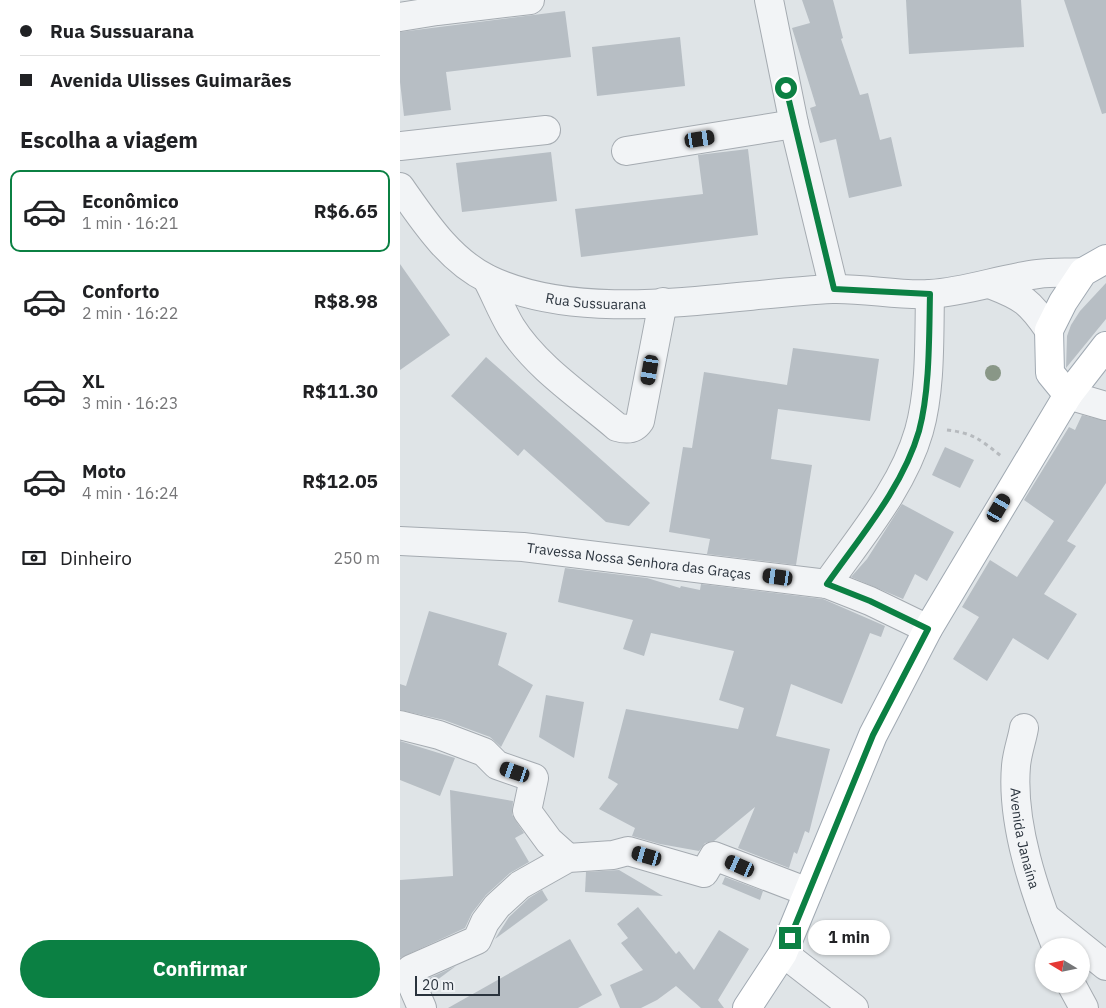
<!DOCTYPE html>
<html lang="pt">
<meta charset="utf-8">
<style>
:root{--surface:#fff;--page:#f6f6f6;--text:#202124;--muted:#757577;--line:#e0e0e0;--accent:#0b8043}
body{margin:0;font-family:"IBM Plex Sans",sans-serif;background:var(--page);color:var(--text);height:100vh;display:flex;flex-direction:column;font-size:19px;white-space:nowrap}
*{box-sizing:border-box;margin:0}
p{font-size:16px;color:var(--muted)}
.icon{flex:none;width:28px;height:28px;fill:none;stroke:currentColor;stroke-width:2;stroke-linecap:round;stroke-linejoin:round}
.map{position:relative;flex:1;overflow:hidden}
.side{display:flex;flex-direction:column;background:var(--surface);width:400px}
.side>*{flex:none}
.top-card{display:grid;align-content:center;height:110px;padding:0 20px;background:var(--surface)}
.needle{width:32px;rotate:280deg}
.fabs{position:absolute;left:635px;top:938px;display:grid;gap:10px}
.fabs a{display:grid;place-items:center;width:55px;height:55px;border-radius:50%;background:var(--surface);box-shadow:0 1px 4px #0004;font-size:25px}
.scale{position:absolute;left:15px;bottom:12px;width:85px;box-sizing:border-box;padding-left:5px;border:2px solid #2a333d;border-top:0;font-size:14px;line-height:18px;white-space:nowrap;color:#2a333d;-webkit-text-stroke:4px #eff2f5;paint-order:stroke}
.end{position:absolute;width:22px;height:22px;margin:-11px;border:6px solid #0b8043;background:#fff;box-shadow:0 0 0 2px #fff}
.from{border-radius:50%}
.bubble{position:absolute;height:35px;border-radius:18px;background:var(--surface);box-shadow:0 1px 4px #0004;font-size:16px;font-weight:800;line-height:35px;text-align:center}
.car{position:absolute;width:15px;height:30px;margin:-15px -8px;border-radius:6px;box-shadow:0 0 4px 1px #0007;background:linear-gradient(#222 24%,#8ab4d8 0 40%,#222 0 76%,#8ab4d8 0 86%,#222 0)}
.top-card b{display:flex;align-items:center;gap:18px;height:48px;font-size:19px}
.top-card b+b{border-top:1px solid var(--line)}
.top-card i{width:12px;height:12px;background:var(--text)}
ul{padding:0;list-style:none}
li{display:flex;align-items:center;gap:15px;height:82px;margin:0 10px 8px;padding:0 10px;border:2px solid transparent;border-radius:10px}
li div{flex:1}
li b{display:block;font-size:19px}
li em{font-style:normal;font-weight:800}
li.active{border-color:var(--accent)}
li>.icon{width:45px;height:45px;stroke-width:1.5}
h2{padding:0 20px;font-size:22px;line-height:60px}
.pay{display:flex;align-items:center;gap:12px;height:55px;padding:0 20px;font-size:19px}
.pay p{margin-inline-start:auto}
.action{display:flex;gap:10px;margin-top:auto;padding:10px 20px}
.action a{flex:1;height:58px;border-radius:30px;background:var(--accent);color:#fff;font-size:20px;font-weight:800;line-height:58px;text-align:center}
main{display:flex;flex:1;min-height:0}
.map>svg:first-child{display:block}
.building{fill:#b7bec4}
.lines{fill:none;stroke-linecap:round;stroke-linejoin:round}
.minor-casing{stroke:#a5abb1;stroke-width:30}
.major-casing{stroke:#a0a9b2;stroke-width:30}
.path{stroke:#b6babe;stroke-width:3;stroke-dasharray:4 4;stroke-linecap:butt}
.minor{stroke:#f2f4f6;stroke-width:28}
.major{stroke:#fff;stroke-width:28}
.tree{fill:#899787}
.route{stroke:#0b8043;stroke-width:6}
.labels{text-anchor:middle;stroke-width:5;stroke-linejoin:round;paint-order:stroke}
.street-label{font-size:14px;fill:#2a333d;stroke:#eff2f5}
</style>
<main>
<section class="side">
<div class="top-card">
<b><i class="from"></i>Rua Sussuarana</b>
<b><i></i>Avenida Ulisses Guimarães</b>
</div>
<h2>Escolha a viagem</h2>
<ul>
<li class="active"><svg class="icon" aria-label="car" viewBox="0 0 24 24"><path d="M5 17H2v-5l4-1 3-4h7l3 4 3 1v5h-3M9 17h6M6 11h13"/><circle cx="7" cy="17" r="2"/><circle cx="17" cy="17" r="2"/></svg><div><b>Econômico</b><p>1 min · 16:21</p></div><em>R$6.65</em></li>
<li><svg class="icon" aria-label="car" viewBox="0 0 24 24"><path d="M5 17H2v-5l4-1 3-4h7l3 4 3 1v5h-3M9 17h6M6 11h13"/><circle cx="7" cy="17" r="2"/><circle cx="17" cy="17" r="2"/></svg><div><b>Conforto</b><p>2 min · 16:22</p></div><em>R$8.98</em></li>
<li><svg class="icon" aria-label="car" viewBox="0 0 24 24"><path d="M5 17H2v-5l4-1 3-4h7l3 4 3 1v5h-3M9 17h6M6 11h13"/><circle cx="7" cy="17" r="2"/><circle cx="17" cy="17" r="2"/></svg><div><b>XL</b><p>3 min · 16:23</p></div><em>R$11.30</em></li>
<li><svg class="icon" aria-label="car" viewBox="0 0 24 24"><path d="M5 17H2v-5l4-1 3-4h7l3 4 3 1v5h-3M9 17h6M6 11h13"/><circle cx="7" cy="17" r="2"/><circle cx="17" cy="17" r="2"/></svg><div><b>Moto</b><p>4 min · 16:24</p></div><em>R$12.05</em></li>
</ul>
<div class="pay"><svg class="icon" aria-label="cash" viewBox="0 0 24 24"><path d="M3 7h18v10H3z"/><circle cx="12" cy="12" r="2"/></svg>Dinheiro<p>250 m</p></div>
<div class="action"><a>Confirmar</a></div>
</section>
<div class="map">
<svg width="706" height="1008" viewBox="0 0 706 1008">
<rect width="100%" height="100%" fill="#dfe4e7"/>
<!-- building -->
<g class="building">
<polygon points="402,0 433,0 443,38 441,39 460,95 468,93 480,140 491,137 502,186 449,198 436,139 420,143 410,108 416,106 392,28 410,23"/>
<polygon points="506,0 621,0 624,47 509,54"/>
<polygon points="664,0 706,0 706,113 702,114"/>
<polygon points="165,11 171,57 46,72 51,110 4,116 0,82 0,32"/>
<polygon points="280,37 285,86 197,96 192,47"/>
<polygon points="348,149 358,235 181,257 175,209 303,194 298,155"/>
<polygon points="151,152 157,201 62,212 56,163"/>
<polygon points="0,264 50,335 0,370"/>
<polygon points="706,283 706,319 666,368 667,336 671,325 680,311"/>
<polygon points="393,348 479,359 470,421 378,409 371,459 412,465 396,565 307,554 310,539 269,532 283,447 292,448 304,372 387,385"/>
<polygon points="86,357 250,503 229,526 206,522 124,449 118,456 51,396"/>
<polygon points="682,415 706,421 706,483 667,541 676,546 644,594 677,614 648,660 613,638 587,681 553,659 579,617 562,607 590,560 617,577 654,521 624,500 669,427 675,430"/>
<polygon points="545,447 574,460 560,488 532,475"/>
<polygon points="502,504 554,532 527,581 515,574 503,599 451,577 467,559"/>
<polygon points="165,568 247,578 280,588 281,586 300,590 301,584 423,599 485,626 481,637 470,633 442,704 391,684 376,736 430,749 409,833 405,831 397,854 394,852 389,868 338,848 355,807 314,841 305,843 299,851 260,844 232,836 235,828 199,809 218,784 208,778 226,709 338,729 344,708 319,700 334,651 251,633 244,656 223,649 233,620 158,602"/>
<polygon points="29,611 107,633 98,665 133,685 101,747 90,737 44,720 0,710 0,684 6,686"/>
<polygon points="146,695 184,702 174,758 139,737"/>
<polygon points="0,741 55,758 40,796 0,780"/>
<polygon points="50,790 113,801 112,815 124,833 115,838 129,862 110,873 86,895 72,913 65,928 0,958 0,880 53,876"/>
<polygon points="219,870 263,896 185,892 186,872"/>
<polygon points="325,877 363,891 360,900 322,884"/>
<polygon points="142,890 148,900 95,939 109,917 129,898"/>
<polygon points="238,907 276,954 279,951 294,970 319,930 349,949 318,1000 324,1008 301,1008 276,986 257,1000 241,1008 220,1008 210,985 243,970 221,943 228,938 217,924"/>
<polygon points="170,939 202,995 178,1008 48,1008"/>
<polygon points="56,966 29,986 27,979"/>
</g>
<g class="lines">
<!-- minor casing -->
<g class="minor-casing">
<g id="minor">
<polyline points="369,0 394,124 434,289"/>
<polyline points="0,17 37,11 130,0"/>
<polyline points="0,146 146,130"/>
<polyline points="226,151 394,124"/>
<path id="s1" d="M0,187C24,221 49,260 88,279C185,326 327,294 432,289C465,288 498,296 530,294C567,292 602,278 638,274C653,272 669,273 683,272"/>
<path d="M87,279C95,294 102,312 111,327C136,367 182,397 217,427C227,430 234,430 240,421L263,302"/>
<path d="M592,285C623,297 630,302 649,330"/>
<polyline points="668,395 706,406"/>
<path id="s2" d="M0,541L123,547L427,584L470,601L528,629"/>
<path d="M427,584C460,537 503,487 519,431C531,389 529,337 530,294"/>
<polyline points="0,725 39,735 84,752 97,765 134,778 127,811 149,841 168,858"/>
<path id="s3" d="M624,728C622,740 617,753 616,766C611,824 635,893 656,946"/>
<polyline points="645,917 706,966"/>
<polyline points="383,953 454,1008"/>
<polyline points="10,980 11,969 77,940 85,922 97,906 120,885 168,858 213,855 228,851 304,873 314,856 408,892"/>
<polyline points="10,980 22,1008"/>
<polyline points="671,984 684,1008"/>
</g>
</g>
<!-- major casing -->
<g class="major-casing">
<g id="major">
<polyline points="668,395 650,373 649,330 663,302 683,272 706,259"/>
<polyline points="347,1008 383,953 473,735 528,629 668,395 706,346"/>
</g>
</g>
<!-- path -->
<path class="path" d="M547,430C573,433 581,440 601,456"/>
<!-- minor -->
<use href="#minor" class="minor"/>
<!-- major -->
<use href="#major" class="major"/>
</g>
<!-- trees -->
<circle class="tree" cx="593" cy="373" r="8"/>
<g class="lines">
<!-- route -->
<path class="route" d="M386,88L434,289L530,294C529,336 530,390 519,431C503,487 460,537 427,584L470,601L528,629L473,735L390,938"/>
</g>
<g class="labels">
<!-- street labels -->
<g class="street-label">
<text dy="5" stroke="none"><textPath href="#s1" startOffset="240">Rua Sussuarana</textPath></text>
<text dy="5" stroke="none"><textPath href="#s2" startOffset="240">Travessa Nossa Senhora das Graças</textPath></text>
<text dy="5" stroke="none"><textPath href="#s3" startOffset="112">Avenida Janaína</textPath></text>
</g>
</g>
</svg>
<div class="fabs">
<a><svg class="needle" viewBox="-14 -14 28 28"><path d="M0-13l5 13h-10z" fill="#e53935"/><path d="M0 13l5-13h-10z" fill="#757577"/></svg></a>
</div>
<div class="scale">20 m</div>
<i class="end from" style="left:386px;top:88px"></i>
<i class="end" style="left:390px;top:938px"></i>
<div class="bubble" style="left:408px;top:920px;width:82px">1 min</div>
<i class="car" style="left:300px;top:139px;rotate:81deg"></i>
<i class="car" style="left:250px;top:370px;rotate:190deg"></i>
<i class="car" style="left:599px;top:508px;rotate:30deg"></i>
<i class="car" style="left:378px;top:577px;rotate:278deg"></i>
<i class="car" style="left:115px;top:772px;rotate:289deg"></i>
<i class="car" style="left:247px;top:856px;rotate:286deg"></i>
<i class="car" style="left:340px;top:866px;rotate:294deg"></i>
</div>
</main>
